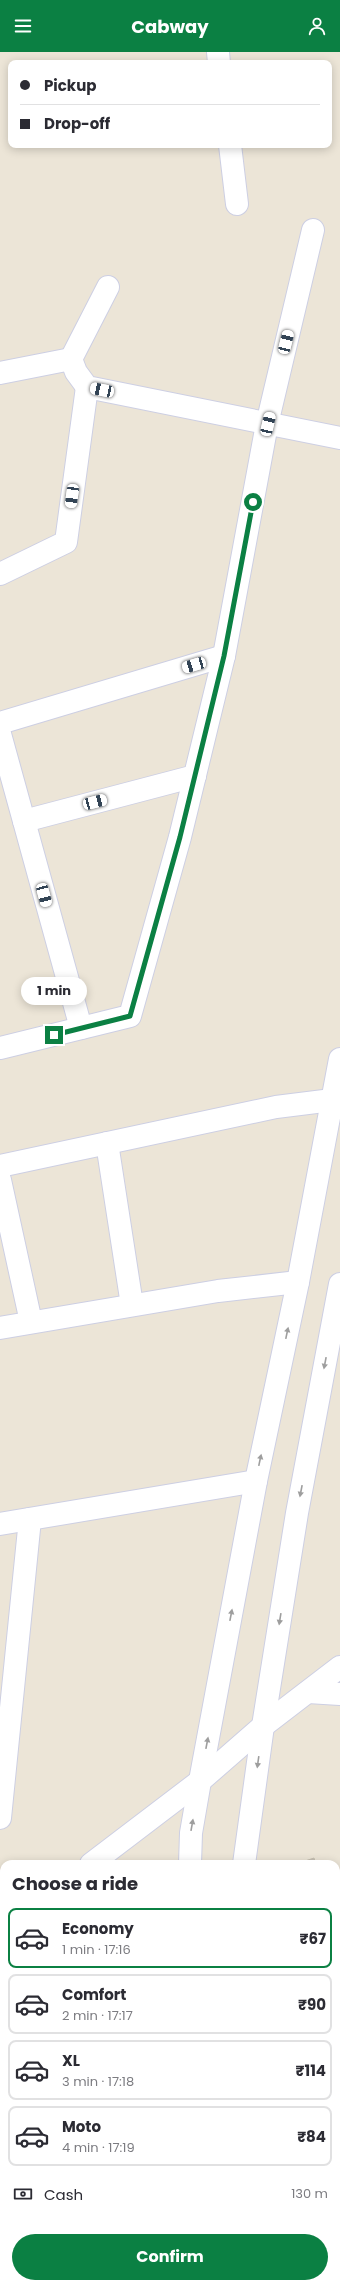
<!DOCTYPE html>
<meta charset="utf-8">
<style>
:root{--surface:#fff;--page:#f7f7f7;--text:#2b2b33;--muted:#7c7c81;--line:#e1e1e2;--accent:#0b8043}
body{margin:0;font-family:Poppins,sans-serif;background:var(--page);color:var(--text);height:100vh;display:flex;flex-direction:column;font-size:15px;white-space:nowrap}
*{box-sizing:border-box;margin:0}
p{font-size:13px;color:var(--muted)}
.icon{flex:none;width:22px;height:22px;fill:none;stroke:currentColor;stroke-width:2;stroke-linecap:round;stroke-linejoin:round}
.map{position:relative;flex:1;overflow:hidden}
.drawer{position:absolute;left:0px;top:1808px;width:340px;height:428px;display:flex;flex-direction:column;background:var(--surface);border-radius:12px 12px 0 0;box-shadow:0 2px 10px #0003}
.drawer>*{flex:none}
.banner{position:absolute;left:8px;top:8px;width:324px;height:88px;border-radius:8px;box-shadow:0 2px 10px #0003;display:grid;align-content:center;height:88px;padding:0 12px;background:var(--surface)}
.end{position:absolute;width:18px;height:18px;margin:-9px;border:5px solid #0b8043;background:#fff;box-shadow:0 0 0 2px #fff}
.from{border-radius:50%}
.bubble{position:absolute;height:28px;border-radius:14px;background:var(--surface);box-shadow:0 2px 10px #0003;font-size:13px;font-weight:700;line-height:28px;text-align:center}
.car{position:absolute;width:12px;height:24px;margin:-12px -6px;border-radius:5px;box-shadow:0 0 3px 1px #0007;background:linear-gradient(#fff 24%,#345 0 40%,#fff 0 76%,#345 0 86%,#fff 0)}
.banner b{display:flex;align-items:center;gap:14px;height:38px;font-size:15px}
.banner b+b{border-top:1px solid var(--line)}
.banner i{width:10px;height:10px;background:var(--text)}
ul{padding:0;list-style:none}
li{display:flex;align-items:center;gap:12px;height:60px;margin:0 8px 6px;padding:0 4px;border:2px solid var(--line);border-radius:8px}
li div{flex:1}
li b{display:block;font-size:15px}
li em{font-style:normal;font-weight:700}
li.selected{border-color:var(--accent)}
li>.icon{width:36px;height:36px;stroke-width:1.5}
h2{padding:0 12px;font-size:18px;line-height:48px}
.pay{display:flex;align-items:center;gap:10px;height:44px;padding:0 12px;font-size:15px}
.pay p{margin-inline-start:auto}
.cta{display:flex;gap:8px;margin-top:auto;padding:8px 12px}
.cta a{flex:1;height:46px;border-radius:24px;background:var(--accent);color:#fff;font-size:16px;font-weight:700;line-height:46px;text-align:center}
header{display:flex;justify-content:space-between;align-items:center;height:52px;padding:0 12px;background:var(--accent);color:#fff;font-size:18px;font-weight:700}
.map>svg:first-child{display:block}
.building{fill:#c7c1b7;stroke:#c7c1b1}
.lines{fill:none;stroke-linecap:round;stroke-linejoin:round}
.street-casing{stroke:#cdcfe3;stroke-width:24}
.secondary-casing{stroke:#cdcfe3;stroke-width:24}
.street{stroke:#fff;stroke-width:22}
.secondary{stroke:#fff;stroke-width:22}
.oneway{fill:#9e9e9e}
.route{stroke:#0b8043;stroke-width:5}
</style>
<header><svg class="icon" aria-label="menu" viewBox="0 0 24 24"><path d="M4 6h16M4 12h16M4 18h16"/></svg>Cabway<svg class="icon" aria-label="person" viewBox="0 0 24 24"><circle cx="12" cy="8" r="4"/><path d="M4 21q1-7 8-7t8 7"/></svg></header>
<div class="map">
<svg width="340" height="2236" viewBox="0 0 340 2236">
<rect width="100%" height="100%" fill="#ece5d7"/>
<!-- building -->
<polygon class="building" points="314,1806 316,1812 296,1812"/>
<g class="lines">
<!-- street casing -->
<g class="street-casing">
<g id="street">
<polyline points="218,0 219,11"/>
<polyline points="230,93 237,152"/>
<polyline points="108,235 71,307 76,320 87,335 340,386"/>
<polyline points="0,321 71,307"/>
<polyline points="0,522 66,490 87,335"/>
<polyline points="0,671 224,604"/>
<polyline points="0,682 81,976"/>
<polyline points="24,769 195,724"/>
<polyline points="0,996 130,964 180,785 224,604 267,372 313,178"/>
<polyline points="107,1091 132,1253"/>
<polyline points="0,1114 276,1055 332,1048"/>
<polyline points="0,1128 31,1270"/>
<polyline points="0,1276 218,1239 298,1230"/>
<polyline points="0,1472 256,1429"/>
<polyline points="308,1640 340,1642"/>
<polyline points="0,1766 30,1467"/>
<polyline points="91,1812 200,1729 263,1674 340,1615"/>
<polyline points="0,1837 4,1846"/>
<polyline points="0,1883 4,1880"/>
<polyline points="336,2046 340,2046"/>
</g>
</g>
<!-- secondary casing -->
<g class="secondary-casing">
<g id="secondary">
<polyline points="190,1812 191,1781 200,1729 256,1429 298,1230 340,1007"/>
<polyline points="244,1812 263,1674 297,1461 340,1232"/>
<polyline points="175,2236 176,2232"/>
<polyline points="220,2236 220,2232"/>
</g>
</g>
<!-- street -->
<use href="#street" class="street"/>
<!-- secondary -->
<use href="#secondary" class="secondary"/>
</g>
<!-- one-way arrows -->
<defs><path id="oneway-solid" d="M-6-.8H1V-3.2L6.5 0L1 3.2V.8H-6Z"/></defs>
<g class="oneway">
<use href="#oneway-solid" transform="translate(287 1281) rotate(-78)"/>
<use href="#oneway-solid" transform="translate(325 1311) rotate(101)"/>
<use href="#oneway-solid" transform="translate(260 1408) rotate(-78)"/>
<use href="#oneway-solid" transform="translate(301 1439) rotate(101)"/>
<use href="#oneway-solid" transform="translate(231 1563) rotate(-79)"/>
<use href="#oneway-solid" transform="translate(280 1567) rotate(99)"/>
<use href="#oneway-solid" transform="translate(207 1691) rotate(-79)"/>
<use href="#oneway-solid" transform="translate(258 1710) rotate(98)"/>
<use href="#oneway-solid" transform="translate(192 1773) rotate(-80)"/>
</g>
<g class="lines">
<!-- route -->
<polyline class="route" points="54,983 130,964 180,785 224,604 253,450"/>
</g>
</svg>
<i class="end from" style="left:253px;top:450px"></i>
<i class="end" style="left:54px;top:983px"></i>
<div class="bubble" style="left:21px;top:925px;width:66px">1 min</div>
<i class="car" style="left:286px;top:290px;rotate:14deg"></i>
<i class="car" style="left:102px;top:338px;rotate:282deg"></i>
<i class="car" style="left:268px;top:372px;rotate:13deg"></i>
<i class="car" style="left:72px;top:444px;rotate:188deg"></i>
<i class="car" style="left:194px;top:613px;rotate:254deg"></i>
<i class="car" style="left:95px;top:750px;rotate:75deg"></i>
<i class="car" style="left:44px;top:843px;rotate:165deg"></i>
<div class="banner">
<b><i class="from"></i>Pickup</b>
<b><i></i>Drop-off</b>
</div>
<section class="drawer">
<h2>Choose a ride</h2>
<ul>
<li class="selected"><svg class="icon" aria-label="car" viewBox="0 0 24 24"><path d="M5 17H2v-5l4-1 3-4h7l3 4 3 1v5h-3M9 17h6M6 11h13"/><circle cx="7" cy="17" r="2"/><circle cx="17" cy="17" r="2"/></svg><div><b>Economy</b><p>1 min · 17:16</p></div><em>₹67</em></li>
<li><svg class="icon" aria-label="car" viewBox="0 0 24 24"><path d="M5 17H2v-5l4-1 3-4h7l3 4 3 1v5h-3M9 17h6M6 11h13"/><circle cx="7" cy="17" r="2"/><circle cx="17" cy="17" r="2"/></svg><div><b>Comfort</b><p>2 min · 17:17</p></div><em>₹90</em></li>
<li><svg class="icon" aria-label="car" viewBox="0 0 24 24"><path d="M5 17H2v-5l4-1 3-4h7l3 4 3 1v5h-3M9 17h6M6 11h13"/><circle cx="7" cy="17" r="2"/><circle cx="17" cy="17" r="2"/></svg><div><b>XL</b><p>3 min · 17:18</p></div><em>₹114</em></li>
<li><svg class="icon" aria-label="car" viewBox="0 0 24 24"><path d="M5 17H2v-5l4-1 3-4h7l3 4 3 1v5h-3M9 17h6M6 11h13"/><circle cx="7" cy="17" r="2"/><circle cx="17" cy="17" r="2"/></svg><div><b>Moto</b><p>4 min · 17:19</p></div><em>₹84</em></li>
</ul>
<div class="pay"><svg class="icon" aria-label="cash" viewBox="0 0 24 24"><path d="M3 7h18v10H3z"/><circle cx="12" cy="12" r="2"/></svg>Cash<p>130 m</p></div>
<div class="cta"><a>Confirm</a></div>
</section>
</div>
